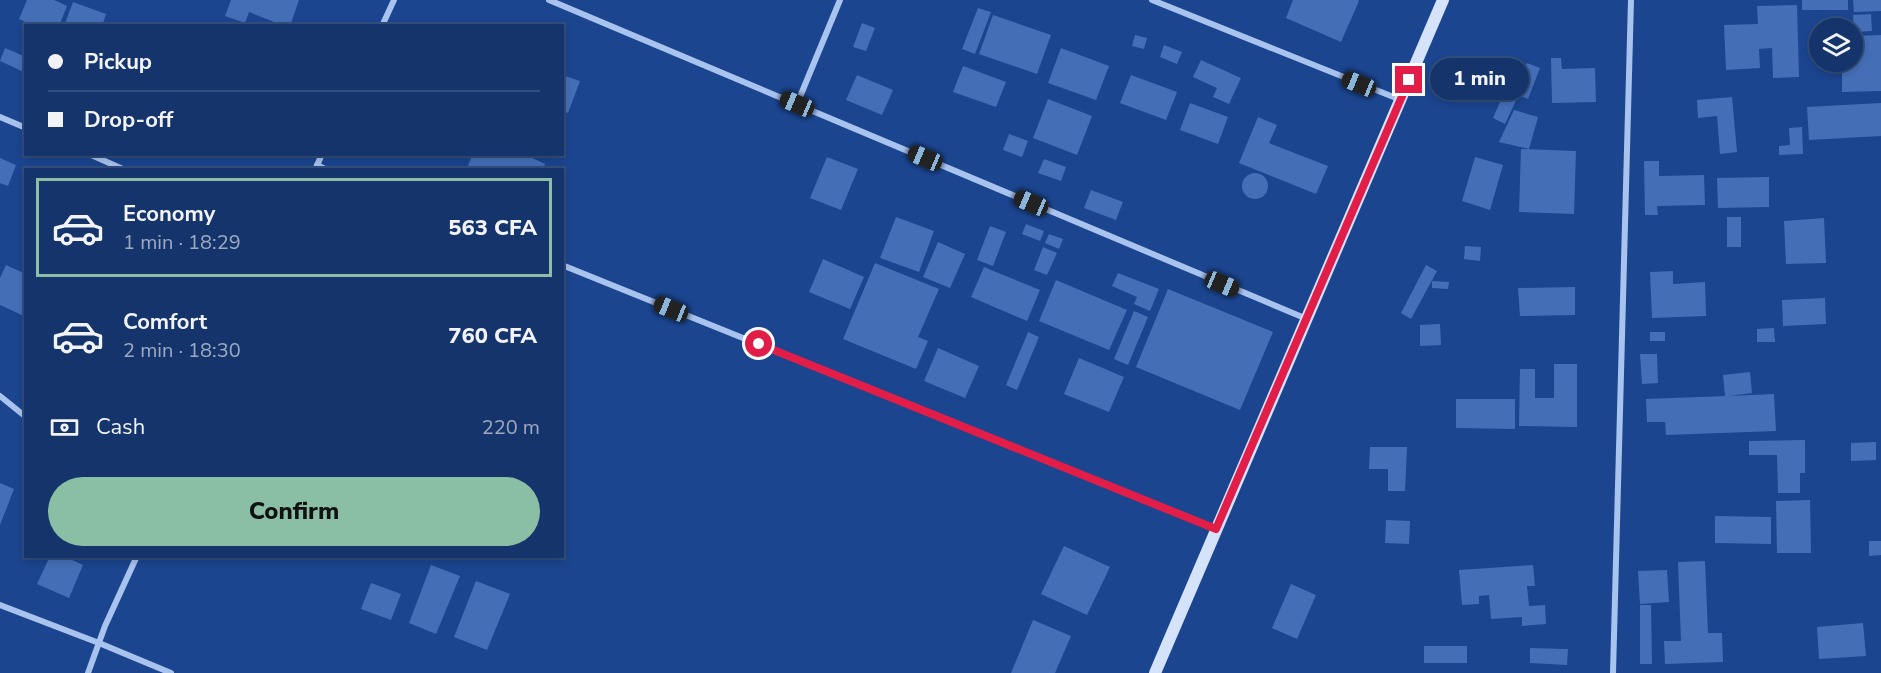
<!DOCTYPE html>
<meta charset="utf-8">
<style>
:root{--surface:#14346b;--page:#213f73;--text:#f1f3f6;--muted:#9daac1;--line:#334f7e;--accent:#8abfa5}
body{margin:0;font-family:"Nunito Sans",sans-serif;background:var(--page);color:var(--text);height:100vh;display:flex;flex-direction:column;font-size:22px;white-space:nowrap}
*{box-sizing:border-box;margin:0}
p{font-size:20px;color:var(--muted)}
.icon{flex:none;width:33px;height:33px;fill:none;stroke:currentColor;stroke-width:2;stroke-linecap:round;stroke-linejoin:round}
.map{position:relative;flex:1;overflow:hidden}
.details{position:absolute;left:24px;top:168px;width:540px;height:390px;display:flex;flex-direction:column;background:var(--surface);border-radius:0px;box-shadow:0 3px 9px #0003,0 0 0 2px var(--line)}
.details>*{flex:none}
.top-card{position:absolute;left:24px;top:24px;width:540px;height:132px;border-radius:0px;box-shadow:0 3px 9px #0003,0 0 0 2px var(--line);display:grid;align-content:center;height:132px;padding:0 24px;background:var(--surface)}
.controls{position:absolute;left:1809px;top:18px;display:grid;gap:12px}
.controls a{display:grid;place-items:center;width:54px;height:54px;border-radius:50%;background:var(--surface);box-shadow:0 3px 9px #0003,0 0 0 2px var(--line);font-size:30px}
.end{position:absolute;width:27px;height:27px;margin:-14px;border:8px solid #e11d48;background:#fff;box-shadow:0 0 0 3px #fff}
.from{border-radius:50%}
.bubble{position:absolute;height:42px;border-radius:21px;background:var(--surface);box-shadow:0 3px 9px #0003,0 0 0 2px var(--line);font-size:20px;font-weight:800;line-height:42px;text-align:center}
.car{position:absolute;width:18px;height:36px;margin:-18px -9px;border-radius:8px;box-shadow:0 0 4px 2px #0007;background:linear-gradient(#222 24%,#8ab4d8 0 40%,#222 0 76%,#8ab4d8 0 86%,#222 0)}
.top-card b{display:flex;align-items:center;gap:21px;height:57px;font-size:22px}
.top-card b+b{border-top:2px solid var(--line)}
.top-card i{width:15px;height:15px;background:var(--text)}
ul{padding:10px 0 0;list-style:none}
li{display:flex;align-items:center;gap:18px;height:99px;margin:0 12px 9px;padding:0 12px;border:3px solid transparent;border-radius:0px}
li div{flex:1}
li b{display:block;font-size:22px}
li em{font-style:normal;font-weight:800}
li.selected{border-color:var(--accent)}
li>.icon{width:54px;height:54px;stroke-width:1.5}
.pay{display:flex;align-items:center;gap:15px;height:66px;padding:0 24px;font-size:22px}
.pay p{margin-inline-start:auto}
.action{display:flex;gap:12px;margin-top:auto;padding:12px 24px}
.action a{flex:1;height:69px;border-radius:36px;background:var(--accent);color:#111;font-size:24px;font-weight:800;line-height:69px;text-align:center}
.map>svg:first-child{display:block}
.building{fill:#446fb7}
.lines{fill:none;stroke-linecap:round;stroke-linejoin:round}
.street{stroke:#a8c3ee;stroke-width:6}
.secondary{stroke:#d5e3fa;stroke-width:12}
.route{stroke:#e11d48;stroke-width:8}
</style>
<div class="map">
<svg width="1881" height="673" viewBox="0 0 1881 673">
<rect width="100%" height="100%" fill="#1b458f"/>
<!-- building -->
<g class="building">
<polygon points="27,0 54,0 67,6 59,26 34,26 19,19"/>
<polygon points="231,0 299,0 290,26 284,26 249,12 245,23 225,16"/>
<polygon points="1293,0 1358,0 1359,1 1341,42 1286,18"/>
<rect x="1802" y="0" width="46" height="10"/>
<polygon points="1853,0 1881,0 1881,11 1854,12"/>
<polygon points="73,2 106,14 102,26 64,26"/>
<polygon points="1797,5 1799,77 1773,78 1772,48 1759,49 1760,68 1726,70 1724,25 1758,24 1757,6"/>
<polygon points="978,8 991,12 975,54 962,49"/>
<polygon points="1871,14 1872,31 1854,32 1853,15"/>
<polygon points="993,15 1051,35 1037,74 979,54"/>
<polygon points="862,23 875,28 866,51 853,47"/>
<polygon points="1135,35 1147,38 1144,49 1132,46"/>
<polygon points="1881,35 1881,91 1842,92 1842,62 1852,62 1852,36"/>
<polygon points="1164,45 1182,52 1177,64 1160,57"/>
<polygon points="5,48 26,57 26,73 0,61"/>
<polygon points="1061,48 1109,66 1096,100 1048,83"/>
<polygon points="1551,58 1561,58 1562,69 1595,68 1596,102 1552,103"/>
<polygon points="1201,60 1241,78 1229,104 1213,97 1217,88 1193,77"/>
<polygon points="1527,63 1540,68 1528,99 1514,93"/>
<polygon points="963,66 1006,82 996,107 953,92"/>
<polygon points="562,75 580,81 568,113 562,111"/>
<polygon points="857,75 893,90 882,115 846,100"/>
<polygon points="1131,75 1177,92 1166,120 1120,103"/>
<polygon points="1505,91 1518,96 1505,124 1493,118"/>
<polygon points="1732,97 1737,152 1720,154 1717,116 1698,118 1697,100"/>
<polygon points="1048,99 1092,116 1077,155 1033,138"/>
<polygon points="1190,103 1228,117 1218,144 1180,130"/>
<polygon points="1881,103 1881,136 1809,140 1807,107"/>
<polygon points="1514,110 1538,117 1529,149 1499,142"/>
<polygon points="1258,117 1277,125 1269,143 1328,166 1316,194 1239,163"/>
<polygon points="1802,127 1803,154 1779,155 1779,146 1790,145 1789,128"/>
<polygon points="1009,134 1028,141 1022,157 1003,150"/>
<polygon points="1521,149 1576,151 1574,214 1519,212"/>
<polygon points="473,154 524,154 545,164 543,170 466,170"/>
<polygon points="827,157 858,169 841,210 810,198"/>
<polygon points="1475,157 1503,165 1490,210 1462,201"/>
<polygon points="0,158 16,165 8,186 0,183"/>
<polygon points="1044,159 1066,167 1061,181 1038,173"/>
<polygon points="1644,161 1659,161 1659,176 1704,175 1705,205 1657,206 1658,215 1645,215"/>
<circle cx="1255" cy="186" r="13"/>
<polygon points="1769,177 1769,207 1718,208 1717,178"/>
<polygon points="1091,190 1123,202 1116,220 1084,208"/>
<polygon points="896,217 934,231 919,272 880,258"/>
<rect x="1727" y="217" width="14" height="30"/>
<polygon points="1824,218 1826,263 1786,264 1784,221"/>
<polygon points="1026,224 1044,231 1040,241 1022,234"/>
<polygon points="990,226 1006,232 993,266 977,260"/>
<polygon points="1049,234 1063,239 1059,249 1045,243"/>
<polygon points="938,242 965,254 950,288 923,277"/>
<polygon points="1465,246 1481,247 1480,261 1464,259"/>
<polygon points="1043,247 1057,253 1047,275 1034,270"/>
<polygon points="823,259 864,277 850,309 809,292"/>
<polygon points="875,263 939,289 918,337 928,341 916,369 843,339"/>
<polygon points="6,265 26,274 26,317 0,305 0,278"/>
<polygon points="1426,265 1437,271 1411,319 1401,313"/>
<polygon points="984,267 1040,290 1027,321 971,297"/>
<polygon points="1673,271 1673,284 1705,282 1706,316 1652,318 1650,272"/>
<polygon points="1118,273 1159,289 1150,311 1134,304 1137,297 1112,286"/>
<polygon points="1056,280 1127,310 1109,350 1039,321"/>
<polygon points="1432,281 1449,282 1448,289 1432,288"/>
<polygon points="1575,287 1575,315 1520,316 1518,288"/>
<polygon points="1168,289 1273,332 1240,410 1136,367"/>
<polygon points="1825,298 1826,324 1783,326 1782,300"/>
<polygon points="1134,311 1148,317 1128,365 1114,359"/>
<polygon points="1440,324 1441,345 1420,346 1420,325"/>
<polygon points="1774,328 1775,342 1757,342 1757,329"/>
<polygon points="1028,332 1039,337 1017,390 1006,385"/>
<rect x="1650" y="332" width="15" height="9"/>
<polygon points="938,348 979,366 965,398 924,381"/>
<polygon points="1640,354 1657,354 1658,383 1642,384"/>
<polygon points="1079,358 1124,377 1109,412 1064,394"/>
<polygon points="1554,364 1577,364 1577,427 1519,426 1520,369 1535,369 1535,398 1554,398"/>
<polygon points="1750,372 1752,393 1729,396 1774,394 1776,431 1666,435 1665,422 1647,422 1646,399 1725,396 1723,375"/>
<polygon points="1456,399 1515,399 1515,429 1456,428"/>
<polygon points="1805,440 1805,473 1800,473 1800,493 1778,493 1777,455 1749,455 1749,441"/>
<polygon points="1876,442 1876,460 1851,461 1851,443"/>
<polygon points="1370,447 1407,447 1405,491 1388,491 1388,469 1369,469"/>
<polygon points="0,483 14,489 0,525"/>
<polygon points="1810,500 1811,553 1777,553 1776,501"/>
<polygon points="1715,516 1771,517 1771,544 1715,543"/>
<polygon points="1386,520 1410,521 1409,544 1385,543"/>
<polygon points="1869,541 1881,541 1881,555 1869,556"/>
<polygon points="1064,546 1110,567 1087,615 1041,594"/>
<polygon points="50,556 64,556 83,565 69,598 37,584"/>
<polygon points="1705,561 1708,633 1722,633 1723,662 1665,664 1664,641 1681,641 1678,562"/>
<polygon points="431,565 460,576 436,634 409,623"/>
<polygon points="1533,565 1535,586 1527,586 1529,606 1545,605 1546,624 1522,626 1522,617 1491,619 1489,595 1479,596 1479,604 1462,605 1459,570"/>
<polygon points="1667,570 1669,602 1640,604 1638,571"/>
<polygon points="476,581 510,594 487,650 454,637"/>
<polygon points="371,583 401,594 391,620 361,609"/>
<polygon points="1291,584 1316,595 1297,639 1272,628"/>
<polygon points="1640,605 1651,605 1652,664 1640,664"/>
<polygon points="1033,620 1071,636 1055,673 1011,673"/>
<polygon points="1863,623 1866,656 1819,659 1817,627"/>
<rect x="1424" y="646" width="43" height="17"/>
<polygon points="1530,648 1568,649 1567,665 1530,663"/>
</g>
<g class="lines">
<!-- street -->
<g class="street">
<polyline points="549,0 1307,319"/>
<polyline points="1152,0 1401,100"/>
<polyline points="382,26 394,0"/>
<polyline points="797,104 840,0"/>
<polyline points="0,117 26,128"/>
<polyline points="89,154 125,170"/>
<polyline points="317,165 327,170"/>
<polyline points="315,170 322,154"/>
<polyline points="562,265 1216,529"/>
<polyline points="0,396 26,417"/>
<polyline points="0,605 99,643 171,673"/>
<polyline points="88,673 105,626 137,556"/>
<polyline points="1613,673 1631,0"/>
</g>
<!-- secondary -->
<polyline class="secondary" points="1155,673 1443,0"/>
</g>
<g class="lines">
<!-- route -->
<polyline class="route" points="759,344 1216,529 1409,80"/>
</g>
</svg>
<div class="controls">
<a><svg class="icon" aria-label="layers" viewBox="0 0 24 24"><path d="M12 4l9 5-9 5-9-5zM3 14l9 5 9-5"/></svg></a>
</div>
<i class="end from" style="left:759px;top:344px"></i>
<i class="end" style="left:1409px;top:80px"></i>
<div class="bubble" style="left:1430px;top:58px;width:99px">1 min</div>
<i class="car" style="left:1359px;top:84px;rotate:292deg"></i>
<i class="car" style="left:797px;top:104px;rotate:293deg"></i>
<i class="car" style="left:925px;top:158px;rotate:293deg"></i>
<i class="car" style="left:1031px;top:203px;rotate:293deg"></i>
<i class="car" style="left:1222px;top:284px;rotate:113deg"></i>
<i class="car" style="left:671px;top:309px;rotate:292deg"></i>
<div class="top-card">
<b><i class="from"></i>Pickup</b>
<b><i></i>Drop-off</b>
</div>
<section class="details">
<ul>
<li class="selected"><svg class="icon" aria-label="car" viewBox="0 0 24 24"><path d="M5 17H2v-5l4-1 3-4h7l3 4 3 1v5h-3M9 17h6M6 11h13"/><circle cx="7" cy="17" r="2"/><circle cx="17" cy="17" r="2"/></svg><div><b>Economy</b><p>1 min · 18:29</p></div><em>563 CFA</em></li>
<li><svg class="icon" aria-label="car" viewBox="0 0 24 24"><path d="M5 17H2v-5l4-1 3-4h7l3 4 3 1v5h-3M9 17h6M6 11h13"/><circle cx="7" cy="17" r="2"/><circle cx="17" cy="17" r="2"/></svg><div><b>Comfort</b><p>2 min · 18:30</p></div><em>760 CFA</em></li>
</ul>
<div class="pay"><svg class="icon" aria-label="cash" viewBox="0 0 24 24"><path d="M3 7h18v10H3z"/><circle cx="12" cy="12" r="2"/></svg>Cash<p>220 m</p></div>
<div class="action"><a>Confirm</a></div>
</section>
</div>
